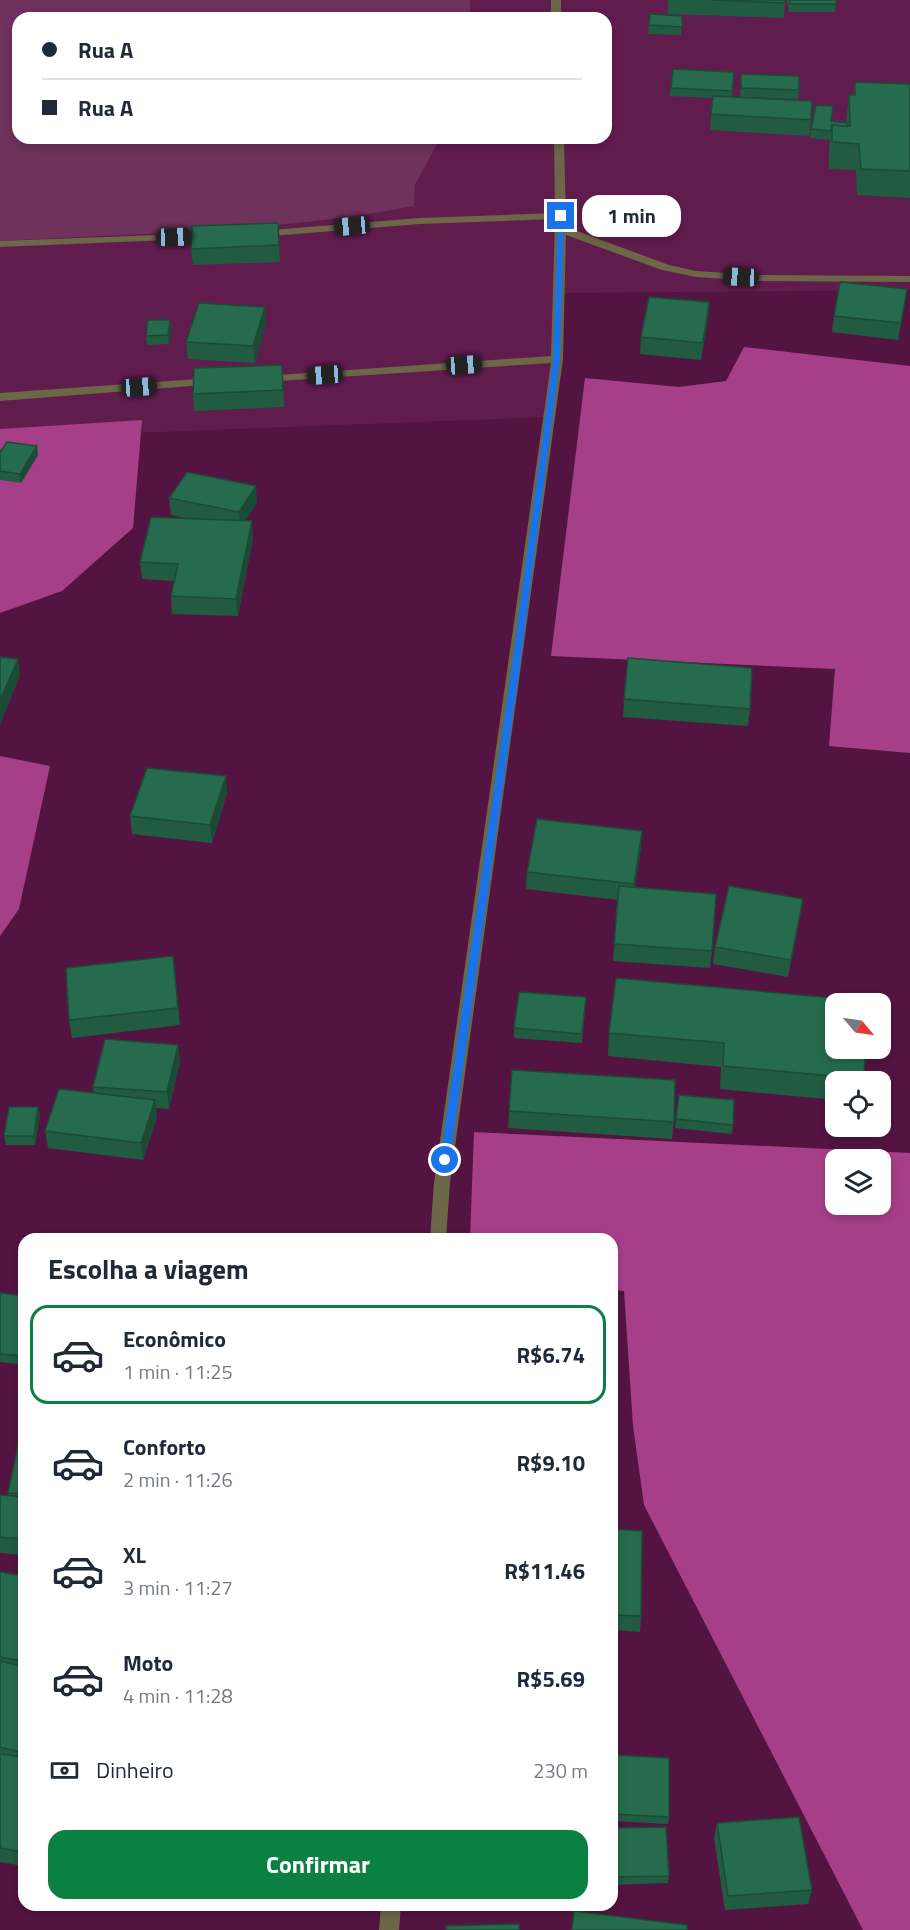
<!DOCTYPE html>
<html lang="pt">
<meta charset="utf-8">
<style>
:root{--surface:#fff;--page:#f6f6f7;--text:#1f2937;--muted:#747a83;--line:#e0e1e3;--accent:#0b8043}
body{margin:0;font-family:"Titillium Web",sans-serif;background:var(--page);color:var(--text);height:100vh;display:flex;flex-direction:column;font-size:22px;white-space:nowrap}
*{box-sizing:border-box;margin:0}
p{font-size:20px;color:var(--muted)}
.icon{flex:none;width:33px;height:33px;fill:none;stroke:currentColor;stroke-width:2;stroke-linecap:round;stroke-linejoin:round}
.map{position:relative;flex:1;overflow:hidden}
.sheet{position:absolute;left:18px;top:1233px;width:600px;height:678px;display:flex;flex-direction:column;background:var(--surface);border-radius:18px;box-shadow:0 3px 9px #0003}
.sheet>*{flex:none}
.banner{position:absolute;left:12px;top:12px;width:600px;height:132px;border-radius:18px;box-shadow:0 3px 9px #0003;display:grid;align-content:center;height:132px;padding:0 30px;background:var(--surface)}
.needle{width:39px;rotate:119deg}
.tools{position:absolute;left:825px;top:993px;display:grid;gap:12px}
.tools a{display:grid;place-items:center;width:66px;height:66px;border-radius:12px;background:var(--surface);box-shadow:0 3px 9px #0003;font-size:30px}
.end{position:absolute;width:27px;height:27px;margin:-14px;border:8px solid #1a73e8;background:#fff;box-shadow:0 0 0 3px #fff}
.from{border-radius:50%}
.bubble{position:absolute;height:42px;border-radius:18px;background:var(--surface);box-shadow:0 3px 9px #0003;font-size:20px;font-weight:700;line-height:42px;text-align:center}
.car{position:absolute;width:18px;height:36px;margin:-18px -9px;border-radius:8px;box-shadow:0 0 4px 2px #0007;background:linear-gradient(#222 24%,#8ab4d8 0 40%,#222 0 76%,#8ab4d8 0 86%,#222 0)}
.banner b{display:flex;align-items:center;gap:21px;height:57px;font-size:22px}
.banner b+b{border-top:2px solid var(--line)}
.banner i{width:15px;height:15px;background:var(--text)}
ul{padding:0;list-style:none}
li{display:flex;align-items:center;gap:18px;height:99px;margin:0 12px 9px;padding:0 18px;border:3px solid transparent;border-radius:18px}
li div{flex:1}
li b{display:block;font-size:22px}
li em{font-style:normal;font-weight:700}
li.on{border-color:var(--accent)}
li>.icon{width:54px;height:54px;stroke-width:1.5}
h2{padding:0 30px;font-size:27px;line-height:72px}
.pay{display:flex;align-items:center;gap:15px;height:66px;padding:0 30px;font-size:22px}
.pay p{margin-inline-start:auto}
.primary-button{display:flex;gap:12px;margin-top:auto;padding:12px 30px}
.primary-button a{flex:1;height:69px;border-radius:18px;background:var(--accent);color:#fff;font-size:24px;font-weight:700;line-height:69px;text-align:center}
.map>svg:first-child{display:block}
.built{fill:#611c4e;fill-rule:evenodd}
.green{fill:#6f325c}
.forest{fill:#a73f88;fill-rule:evenodd}
.lines{fill:none;stroke-linecap:round;stroke-linejoin:round}
.minor{fill:#6c6747;fill-rule:evenodd}
.wall{fill:#215c42}
.shaded-wall{fill:#1b4b36}
.building{fill:#266b4d;stroke:#1b4b36;stroke-width:1.5}
.route{fill:#1a73e8}
</style>
<div class="map">
<svg width="910" height="1930" viewBox="0 0 910 1930">
<rect width="100%" height="100%" fill="#531441"/>
<!-- built -->
<path class="built" d="M0,0H910V290L559,293L549,417L0,438ZM18,18H606V138H18Z"/>
<!-- green -->
<path class="green" d="M0,0H470V18H18V138H440L415,185L414,206C279,232 137,233 0,241Z"/>
<!-- forest -->
<g class="forest">
<polygon points="744,347 910,366 910,753 829,746 835,669 551,656 585,378 679,387 726,381"/>
<polygon points="142,420 133,528 62,591 0,613 0,429"/>
<polygon points="0,756 50,766 19,909 0,936"/>
<path d="M474,1132L910,1153V1930H863L644,1505L633,1426L624,1291L612,1290V1239H470ZM836,1160H880V1204H836Z"/>
</g>
<g class="lines">
<!-- minor -->
<g class="minor">
<rect x="551" y="0" width="10" height="18"/>
<polygon points="554,138 564,138 566,227 669,265 696,271 758,275 910,276 910,282 758,281 696,277 662,270 566,235 563,359 450,1183 446,1239 430,1239 434,1183 551,363 263,382 257,379 263,376 551,356 555,219 420,224 259,237 254,234 259,231 420,218 555,213"/>
<polygon points="211,233 215,234 215,238 0,247 0,241"/>
<polygon points="212,378 218,382 216,384 0,401 0,393"/>
<polygon points="381,1905 401,1905 399,1930 379,1930"/>
</g>
</g>
<!-- wall -->
<g class="wall">
<polygon points="668,0 785,0 784,18 668,14"/>
<polygon points="787,0 836,0 836,4 835,12 789,12"/>
<polygon points="650,14 682,16 681,35 648,34"/>
<polygon points="673,69 734,72 732,97 811,120 809,136 710,130 713,98 670,96"/>
<polygon points="741,74 799,90 798,99 740,97"/>
<polygon points="855,82 910,84 910,198 857,195 856,170 829,169 829,152 830,140 810,138 811,129 831,121 846,123 849,95 853,95"/>
<polygon points="278,223 280,262 193,265 191,249"/>
<polygon points="907,289 898,340 832,332 834,316"/>
<polygon points="709,302 708,318 701,360 640,354 641,337"/>
<polygon points="265,307 266,324 255,363 188,359 186,342"/>
<polygon points="170,320 171,329 169,344 147,345 146,336"/>
<polygon points="283,382 284,407 194,411 193,394"/>
<polygon points="0,452 38,455 21,483 0,480"/>
<polygon points="169,498 257,503 245,521 253,538 238,616 172,614 171,596 174,581 142,579 140,562 185,518 171,515"/>
<polygon points="624,699 750,709 748,726 623,717"/>
<polygon points="227,793 212,843 132,834 130,816"/>
<polygon points="641,848 635,887 712,951 710,968 613,961 618,900 526,889 527,872"/>
<polygon points="803,899 788,977 713,964 715,947"/>
<polygon points="175,973 180,1025 72,1038 69,1020"/>
<polygon points="586,997 582,1043 514,1038 514,1028"/>
<polygon points="866,1001 864,1082 836,1082 836,1100 720,1089 721,1067 608,1056 609,1033"/>
<polygon points="178,1045 180,1062 169,1109 156,1108 157,1117 143,1160 48,1148 45,1131 94,1093 93,1087"/>
<polygon points="679,1095 733,1125 732,1134 675,1128"/>
<polygon points="38,1107 40,1116 35,1145 6,1145 4,1136"/>
<polygon points="509,1111 674,1122 672,1139 508,1128"/>
<polygon points="0,1293 24,1296 24,1365 0,1362"/>
<polygon points="24,1446 24,1555 0,1553 0,1495 8,1496 8,1493"/>
<polygon points="612,1529 641,1616 640,1632 612,1630"/>
<polygon points="0,1572 24,1576 24,1866 0,1862"/>
<polygon points="612,1755 669,1817 668,1824 612,1821"/>
<polygon points="717,1823 812,1890 808,1904 725,1910 714,1838"/>
<polygon points="612,1828 669,1876 668,1883 612,1885"/>
<polygon points="466,1905 540,1905 540,1906 467,1911"/>
</g>
<!-- shaded-wall -->
<g class="shaded-wall">
<polygon points="709,302 708,318 701,360 703,343"/>
<polygon points="265,307 266,324 255,363 253,346"/>
<polygon points="170,320 171,329 169,344 168,335"/>
<polygon points="37,446 38,455 21,483 20,474"/>
<polygon points="256,486 257,503 240,529 239,512"/>
<polygon points="252,521 253,538 238,616 236,599"/>
<polygon points="18,659 20,676 0,725 0,700"/>
<polygon points="226,776 227,793 212,843 210,825"/>
<polygon points="642,831 641,848 633,902 634,884"/>
<polygon points="178,1045 180,1062 169,1109 167,1092"/>
<polygon points="155,1100 157,1117 143,1160 141,1143"/>
<polygon points="38,1107 40,1116 35,1145 34,1136"/>
</g>
<!-- building -->
<g class="building">
<polygon points="712,0 785,0 785,3"/>
<rect x="790" y="0" width="46" height="4"/>
<polygon points="650,14 682,16 682,27 649,25"/>
<polygon points="673,69 734,72 732,91 671,88"/>
<polygon points="741,74 799,76 799,90 741,88"/>
<polygon points="855,82 910,84 910,171 861,169 859,144 832,142 832,125 850,126 849,95 855,95"/>
<polygon points="713,96 812,101 811,120 711,114"/>
<polygon points="816,105 833,106 831,121 847,123 847,126 832,125 831,131 811,129"/>
<polygon points="278,223 279,245 191,249 192,226"/>
<polygon points="840,282 907,289 901,323 834,316"/>
<polygon points="649,297 709,302 703,343 641,337"/>
<polygon points="199,303 265,307 253,346 186,342"/>
<polygon points="148,320 170,320 168,335 146,336"/>
<polygon points="282,365 283,390 193,394 194,368"/>
<polygon points="7,442 37,446 20,474 0,471 0,452"/>
<polygon points="187,472 256,486 239,512 169,498"/>
<polygon points="151,517 252,521 236,599 171,596 178,564 140,562"/>
<polygon points="0,657 18,659 0,700"/>
<polygon points="628,658 752,668 750,709 624,699"/>
<polygon points="147,768 226,776 210,825 130,816"/>
<polygon points="537,819 642,831 634,884 527,872"/>
<polygon points="619,886 716,894 712,951 614,944"/>
<polygon points="729,886 803,899 791,960 715,947"/>
<polygon points="173,956 178,1008 69,1020 66,968"/>
<polygon points="616,978 866,1001 865,1004 836,1004 836,1048 865,1048 864,1079 723,1066 724,1043 609,1033"/>
<polygon points="519,992 586,997 582,1034 514,1028"/>
<polygon points="105,1039 178,1045 167,1092 93,1087"/>
<polygon points="512,1070 675,1080 674,1122 509,1111"/>
<polygon points="59,1089 155,1100 141,1143 45,1131"/>
<polygon points="679,1095 734,1100 733,1125 676,1119"/>
<polygon points="9,1107 38,1107 34,1136 4,1136"/>
<polygon points="0,1293 24,1296 24,1356 0,1354"/>
<polygon points="18,1446 24,1446 24,1494 8,1493"/>
<polygon points="0,1495 24,1497 24,1539 0,1537"/>
<polygon points="612,1529 642,1531 641,1616 612,1615"/>
<polygon points="0,1572 24,1576 24,1661 0,1657"/>
<polygon points="0,1661 24,1667 24,1753 0,1747"/>
<polygon points="0,1754 24,1757 24,1846 22,1852 0,1848"/>
<polygon points="612,1755 669,1758 669,1817 612,1814"/>
<polygon points="799,1817 812,1890 728,1896 717,1823"/>
<polygon points="666,1827 669,1876 612,1877 612,1828"/>
<polygon points="574,1911 687,1925 687,1930 572,1930"/>
<polygon points="519,1924 519,1930 446,1930 446,1926"/>
</g>
<!-- route -->
<polygon class="route" points="561,214 564,216 560,359 520,665 450,1160 445,1164 440,1160 512,665 553,359 558,216"/>
</svg>
<div class="tools">
<a><svg class="needle" viewBox="-14 -14 28 28"><path d="M0-13l5 13h-10z" fill="#e53935"/><path d="M0 13l5-13h-10z" fill="#747a83"/></svg></a>
<a><svg class="icon" aria-label="locate" viewBox="0 0 24 24"><circle cx="12" cy="12" r="6"/><path d="M12 2v4M12 18v4M2 12h4M18 12h4"/></svg></a>
<a><svg class="icon" aria-label="layers" viewBox="0 0 24 24"><path d="M12 4l9 5-9 5-9-5zM3 14l9 5 9-5"/></svg></a>
</div>
<i class="end from" style="left:445px;top:1160px"></i>
<i class="end" style="left:561px;top:216px"></i>
<div class="bubble" style="left:582px;top:195px;width:99px">1 min</div>
<i class="car" style="left:352px;top:226px;rotate:265deg"></i>
<i class="car" style="left:174px;top:237px;rotate:88deg"></i>
<i class="car" style="left:741px;top:277px;rotate:273deg"></i>
<i class="car" style="left:464px;top:365px;rotate:86deg"></i>
<i class="car" style="left:325px;top:375px;rotate:266deg"></i>
<i class="car" style="left:139px;top:387px;rotate:86deg"></i>
<div class="banner">
<b><i class="from"></i>Rua A</b>
<b><i></i>Rua A</b>
</div>
<section class="sheet">
<h2>Escolha a viagem</h2>
<ul>
<li class="on"><svg class="icon" aria-label="car" viewBox="0 0 24 24"><path d="M5 17H2v-5l4-1 3-4h7l3 4 3 1v5h-3M9 17h6M6 11h13"/><circle cx="7" cy="17" r="2"/><circle cx="17" cy="17" r="2"/></svg><div><b>Econômico</b><p>1 min · 11:25</p></div><em>R$6.74</em></li>
<li><svg class="icon" aria-label="car" viewBox="0 0 24 24"><path d="M5 17H2v-5l4-1 3-4h7l3 4 3 1v5h-3M9 17h6M6 11h13"/><circle cx="7" cy="17" r="2"/><circle cx="17" cy="17" r="2"/></svg><div><b>Conforto</b><p>2 min · 11:26</p></div><em>R$9.10</em></li>
<li><svg class="icon" aria-label="car" viewBox="0 0 24 24"><path d="M5 17H2v-5l4-1 3-4h7l3 4 3 1v5h-3M9 17h6M6 11h13"/><circle cx="7" cy="17" r="2"/><circle cx="17" cy="17" r="2"/></svg><div><b>XL</b><p>3 min · 11:27</p></div><em>R$11.46</em></li>
<li><svg class="icon" aria-label="car" viewBox="0 0 24 24"><path d="M5 17H2v-5l4-1 3-4h7l3 4 3 1v5h-3M9 17h6M6 11h13"/><circle cx="7" cy="17" r="2"/><circle cx="17" cy="17" r="2"/></svg><div><b>Moto</b><p>4 min · 11:28</p></div><em>R$5.69</em></li>
</ul>
<div class="pay"><svg class="icon" aria-label="cash" viewBox="0 0 24 24"><path d="M3 7h18v10H3z"/><circle cx="12" cy="12" r="2"/></svg>Dinheiro<p>230 m</p></div>
<div class="primary-button"><a>Confirmar</a></div>
</section>
</div>
